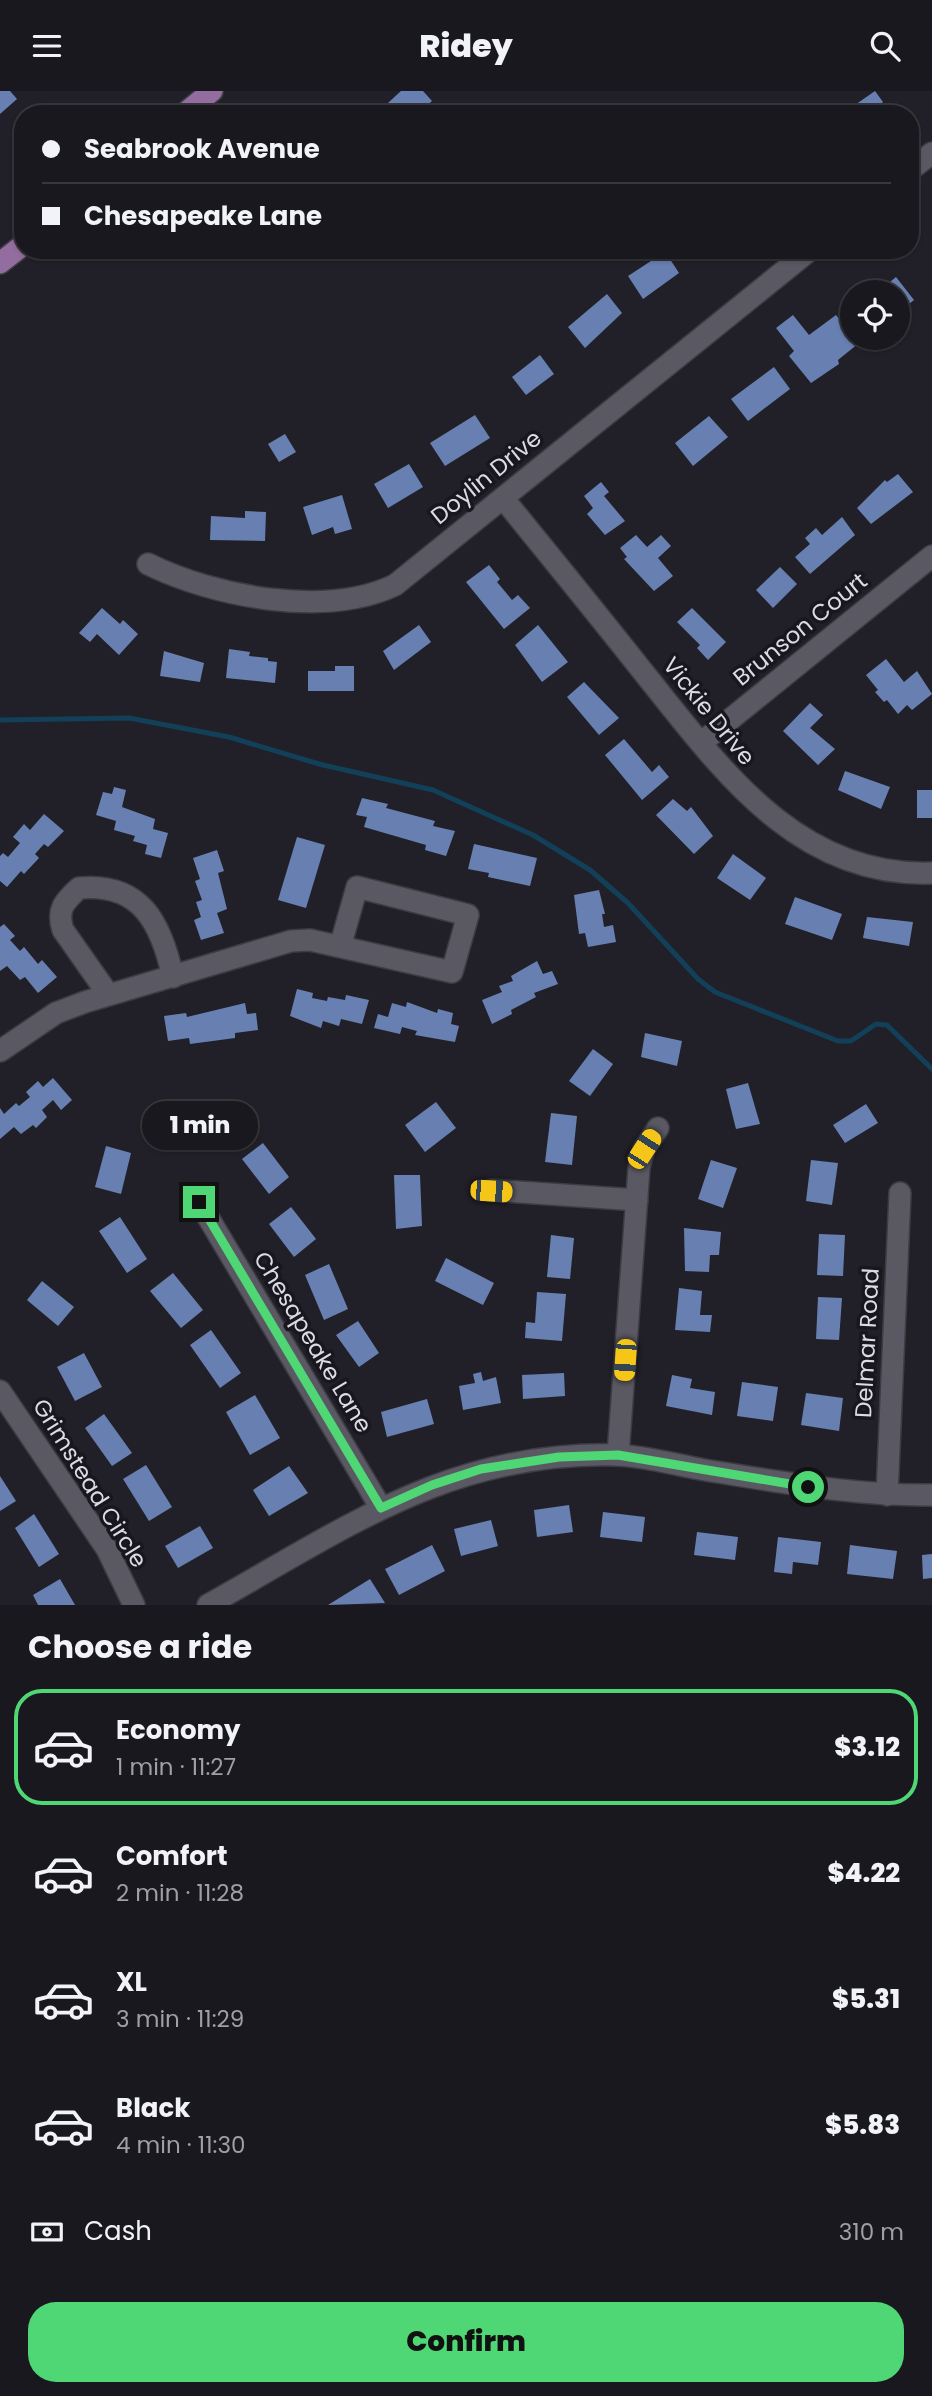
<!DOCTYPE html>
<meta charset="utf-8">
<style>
:root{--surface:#19181e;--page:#26252b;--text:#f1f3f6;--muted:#9fa0a4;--line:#37373c;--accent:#4fd675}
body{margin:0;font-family:Poppins,sans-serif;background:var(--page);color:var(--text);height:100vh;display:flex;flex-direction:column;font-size:26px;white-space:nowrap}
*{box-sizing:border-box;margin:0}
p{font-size:23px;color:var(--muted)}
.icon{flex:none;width:38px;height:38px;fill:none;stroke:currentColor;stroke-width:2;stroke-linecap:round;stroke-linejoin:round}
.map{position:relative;height:1514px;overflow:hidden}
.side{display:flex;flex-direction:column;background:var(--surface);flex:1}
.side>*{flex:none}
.banner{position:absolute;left:14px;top:14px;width:905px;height:154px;border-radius:28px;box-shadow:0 2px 5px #0004,0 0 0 2px var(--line);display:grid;align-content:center;height:154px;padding:0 28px;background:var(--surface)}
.controls{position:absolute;left:840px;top:189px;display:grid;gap:14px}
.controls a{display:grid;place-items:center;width:70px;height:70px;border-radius:50%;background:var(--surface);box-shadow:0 2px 5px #0004,0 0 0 2px var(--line);font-size:35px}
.end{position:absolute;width:32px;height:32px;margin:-16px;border:9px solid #4fd675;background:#111;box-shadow:0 0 0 4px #111}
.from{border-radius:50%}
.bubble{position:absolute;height:49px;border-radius:24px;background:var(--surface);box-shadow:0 2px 5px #0004,0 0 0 2px var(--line);font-size:23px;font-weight:800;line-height:49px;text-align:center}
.car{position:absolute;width:21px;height:42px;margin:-21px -10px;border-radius:9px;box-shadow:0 0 5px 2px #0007;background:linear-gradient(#f5c518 24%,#345 0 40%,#f5c518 0 76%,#345 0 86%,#f5c518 0)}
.banner b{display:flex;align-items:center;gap:24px;height:66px;font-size:26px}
.banner b+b{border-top:2px solid var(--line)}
.banner i{width:18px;height:18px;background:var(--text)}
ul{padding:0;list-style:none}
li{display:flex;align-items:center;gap:21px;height:116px;margin:0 14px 10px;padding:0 14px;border:4px solid transparent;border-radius:28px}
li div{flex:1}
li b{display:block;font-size:26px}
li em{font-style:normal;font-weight:800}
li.active{border-color:var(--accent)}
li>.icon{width:63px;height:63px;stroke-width:1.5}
h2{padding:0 28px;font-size:32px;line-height:84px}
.pay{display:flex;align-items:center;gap:18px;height:77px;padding:0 28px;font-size:26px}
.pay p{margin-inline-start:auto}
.action{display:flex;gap:14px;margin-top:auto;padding:14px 28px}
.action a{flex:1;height:80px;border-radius:28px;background:var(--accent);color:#111;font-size:28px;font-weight:800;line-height:80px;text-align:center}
header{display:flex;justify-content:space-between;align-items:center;height:91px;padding:0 28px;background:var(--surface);font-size:32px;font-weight:800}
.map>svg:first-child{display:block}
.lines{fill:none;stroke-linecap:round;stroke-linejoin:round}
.stream{stroke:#114058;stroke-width:5}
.building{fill:#6880b1}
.minor-casing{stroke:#3d3c43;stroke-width:24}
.major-casing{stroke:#3d3c43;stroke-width:24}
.minor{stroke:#5a5963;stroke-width:21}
.major{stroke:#946da0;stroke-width:21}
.route{stroke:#4fd675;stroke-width:9}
.labels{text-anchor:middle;stroke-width:7;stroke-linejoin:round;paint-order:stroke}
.street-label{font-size:23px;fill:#dcdbe1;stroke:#18171f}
</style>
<header><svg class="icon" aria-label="menu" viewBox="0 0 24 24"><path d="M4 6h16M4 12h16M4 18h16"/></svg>Ridey<svg class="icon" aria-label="search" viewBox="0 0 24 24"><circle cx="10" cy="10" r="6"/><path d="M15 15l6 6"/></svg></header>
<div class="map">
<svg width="932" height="1514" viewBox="0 0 932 1514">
<rect width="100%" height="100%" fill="#212028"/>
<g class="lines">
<!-- stream -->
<polyline class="stream" points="0,629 129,627 229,646 319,673 433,699 533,744 590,779 628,812 698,888 715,901 838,950 851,950 876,933 887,934 932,978"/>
</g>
<!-- building -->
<g class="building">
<polygon points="0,0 10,0 17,8 0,23"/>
<polygon points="401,0 423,0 432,10 417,23 376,23"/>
<polygon points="875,0 883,11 873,19 876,23 842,23"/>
<polygon points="645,159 664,159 679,182 643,208 628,185 651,170"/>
<polygon points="896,186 914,209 898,222 898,201 878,201"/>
<polygon points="607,203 622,222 585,257 568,236"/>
<polygon points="793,224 809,244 836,224 859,252 838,269 839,273 811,292 789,265 794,260 776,237"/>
<polygon points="540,264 554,283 526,304 512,286"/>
<polygon points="774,276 790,298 748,330 731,308"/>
<polygon points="475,324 490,347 445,375 430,352"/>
<polygon points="709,325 728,346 693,375 675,352"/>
<polygon points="285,343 296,361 279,371 268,353"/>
<polygon points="409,373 423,396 388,417 374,393"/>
<polygon points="898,383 913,401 871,433 857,417 885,389 887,391"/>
<polygon points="601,391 609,401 604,405 625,430 605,444 587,423 593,417 584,405"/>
<polygon points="342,404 352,438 335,443 333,436 312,444 303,416"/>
<polygon points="245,420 266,421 265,450 210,449 211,425 245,427"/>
<polygon points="842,426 855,444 810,483 795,466 810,453 805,447 816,437 822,444"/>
<polygon points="636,444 647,456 661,444 671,455 658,467 673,485 654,500 624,468 627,466 620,457"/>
<polygon points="489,474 500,488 497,491 512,509 518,504 530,517 504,538 466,491"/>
<polygon points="780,476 797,493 773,517 756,499"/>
<polygon points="102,517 120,533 123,529 138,543 119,564 97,543 90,551 79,542"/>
<polygon points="692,517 726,551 708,569 697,557 700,554 677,531"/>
<polygon points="419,534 431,551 394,579 383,560"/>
<polygon points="538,534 568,571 542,591 515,554"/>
<polygon points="229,558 250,561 249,565 268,567 268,570 277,571 275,592 226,587"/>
<polygon points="164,560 204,572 200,591 160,585"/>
<polygon points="886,568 904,591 917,580 932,603 912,619 907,614 898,623 887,609 884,611 875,601 878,599 866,584"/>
<polygon points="335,575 354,575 354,600 308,600 308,580 335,580"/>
<polygon points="584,591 619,627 599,644 567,606"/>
<polygon points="810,612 823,624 810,637 835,658 818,674 783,640"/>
<polygon points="624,648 652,681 659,674 669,686 642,709 605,664"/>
<polygon points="845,680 890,696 881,718 838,699"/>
<polygon points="114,696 126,699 122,716 155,728 153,738 168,742 161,767 145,763 147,754 133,750 135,745 114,739 116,730 96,724 103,701 112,703"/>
<rect x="917" y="699" width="15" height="28"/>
<polygon points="362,707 388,713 386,717 435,730 433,735 455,740 446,765 425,759 426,754 364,736 367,726 356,724"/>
<polygon points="673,708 687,720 691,716 713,745 694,763 656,724"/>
<polygon points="44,723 64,740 48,756 44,753 35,763 39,767 24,783 21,780 7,796 0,790 0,765 3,762 8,766 20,752 13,746 24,733 30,739"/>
<polygon points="297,746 325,754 306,817 278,809"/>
<polygon points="474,753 537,767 530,795 488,786 489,782 468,778"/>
<polygon points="217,759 224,780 218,782 227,818 217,822 224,842 201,849 194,829 201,826 196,811 202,809 195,790 200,788 193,767"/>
<polygon points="733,763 766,787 750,809 717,787"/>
<polygon points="599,799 605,823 602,823 604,836 613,834 616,851 588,856 585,842 579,843 574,804"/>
<polygon points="795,806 842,823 832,849 785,833"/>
<polygon points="867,826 913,831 909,855 863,847"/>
<polygon points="4,833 15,845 10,849 20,860 24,856 38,873 42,869 57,886 38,902 25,886 20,889 7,875 0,880 0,836"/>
<polygon points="537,870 543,883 552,880 558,893 534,902 536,906 511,919 512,923 492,933 482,909 502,901 499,895 513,890 511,885"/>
<polygon points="297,898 313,902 312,907 327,910 328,906 345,909 346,904 369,909 362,933 341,928 339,935 323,930 321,937 290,925"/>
<polygon points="407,911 437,922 438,918 453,922 451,933 459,935 455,951 415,944 417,940 402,936 400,943 374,937 378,923 388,926 392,912 406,916"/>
<polygon points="245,912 247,923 256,922 258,939 235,942 235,947 190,953 189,947 168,950 164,925 186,922 187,926"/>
<polygon points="645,942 682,950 677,975 641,966"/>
<polygon points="593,958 613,973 590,1005 569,990"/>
<polygon points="53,987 72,1009 61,1019 53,1009 42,1019 47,1026 36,1037 33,1034 21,1043 14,1036 0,1048 0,1017 4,1023 16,1012 19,1015 30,1006 26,1001 38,990 43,996"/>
<polygon points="748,992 760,1033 736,1038 726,998"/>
<polygon points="436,1011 456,1037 425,1061 405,1034"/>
<polygon points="866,1013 878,1032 845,1052 833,1034"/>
<polygon points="551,1022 577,1025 572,1074 545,1071"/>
<polygon points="209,1029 213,1055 177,1060 173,1033"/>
<polygon points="263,1052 289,1086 269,1103 242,1068"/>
<polygon points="106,1055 131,1062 121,1103 95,1096"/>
<polygon points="711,1069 737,1077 723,1117 698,1108"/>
<polygon points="811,1069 838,1072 832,1114 806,1110"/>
<polygon points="394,1084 420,1084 422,1135 396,1138"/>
<polygon points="291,1116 316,1148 294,1166 269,1133"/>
<polygon points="120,1126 147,1168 127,1182 99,1140"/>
<polygon points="684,1137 721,1141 719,1164 710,1164 709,1181 685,1180"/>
<polygon points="819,1143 845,1144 843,1185 817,1184"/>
<polygon points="551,1144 574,1147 570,1188 547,1186"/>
<polygon points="446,1167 494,1192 483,1214 435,1190"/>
<polygon points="329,1173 348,1218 324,1229 305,1184"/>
<polygon points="173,1182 203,1219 181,1237 150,1200"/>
<polygon points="42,1190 74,1216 58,1235 27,1209"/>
<polygon points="679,1197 702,1200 700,1224 712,1224 710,1241 675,1239"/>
<polygon points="537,1201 566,1203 562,1250 525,1247 526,1231 535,1232"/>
<polygon points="818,1206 842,1207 839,1249 816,1248"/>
<polygon points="358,1230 379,1262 359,1276 336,1244"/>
<polygon points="211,1239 241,1282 220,1297 190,1254"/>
<polygon points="84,1262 102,1296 75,1310 57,1276"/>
<polygon points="481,1281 483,1290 496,1286 501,1312 463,1319 459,1295 475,1292 473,1283"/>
<polygon points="564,1282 565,1305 523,1308 522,1284"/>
<polygon points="672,1284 692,1288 690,1297 715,1301 712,1324 666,1315"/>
<polygon points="742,1291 778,1296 773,1330 737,1325"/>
<polygon points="806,1302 843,1307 839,1340 801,1334"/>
<polygon points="255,1304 280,1347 250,1364 226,1321"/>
<polygon points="427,1308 434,1333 387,1346 381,1321"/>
<polygon points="104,1323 132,1362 112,1375 85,1337"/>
<polygon points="146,1374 172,1416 149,1430 123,1388"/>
<polygon points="289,1375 308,1402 269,1425 253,1399"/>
<polygon points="0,1385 16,1410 0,1420"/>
<polygon points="569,1414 573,1441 537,1446 534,1419"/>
<polygon points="603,1421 645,1426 642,1451 600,1446"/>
<polygon points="34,1423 59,1463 39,1476 15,1437"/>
<polygon points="491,1429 498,1455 461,1465 454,1438"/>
<polygon points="200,1435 213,1457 178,1477 165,1455"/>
<polygon points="697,1441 738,1446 735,1469 694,1464"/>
<polygon points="778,1446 821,1451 818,1474 793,1471 792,1483 774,1481"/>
<polygon points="432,1454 445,1480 399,1504 385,1478"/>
<polygon points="850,1454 897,1460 893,1488 847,1483"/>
<polygon points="932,1463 932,1487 923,1488 922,1464"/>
<polygon points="60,1488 75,1514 38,1514 33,1504"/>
<polygon points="370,1488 385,1512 328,1514"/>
</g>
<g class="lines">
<!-- minor casing -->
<g class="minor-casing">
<g id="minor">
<polyline points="910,79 932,62"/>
<path d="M503,407C549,464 595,520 640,577C717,672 794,787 932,782"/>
<path d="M148,473C215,506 326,527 395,494L810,159"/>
<polyline points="701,652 932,465"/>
<path d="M108,903L63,839C56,818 65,810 79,797C141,791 161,832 173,886"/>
<polyline points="0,960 56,922 85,911 291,850 310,849 452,881 468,824 357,796 340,856"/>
<polyline points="491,1099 637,1109"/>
<polyline points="199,1111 381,1417"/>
<polyline points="0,1300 107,1458 134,1514"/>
<polyline points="618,1364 639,1077 644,1058 658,1037"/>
<polyline points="887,1404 900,1102"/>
<path d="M208,1514C346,1437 450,1360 616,1364C645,1365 676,1374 705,1379C781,1391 855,1405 932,1404"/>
</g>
</g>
<!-- major casing -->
<g class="major-casing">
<g id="major">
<polyline points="184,23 212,0"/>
<polyline points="0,172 23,154"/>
</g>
</g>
<!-- minor -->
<use href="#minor" class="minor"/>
<!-- major -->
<use href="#major" class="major"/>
</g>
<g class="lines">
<!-- route -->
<polyline class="route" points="199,1111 381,1417 432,1394 481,1378 559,1366 618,1364 808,1396"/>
</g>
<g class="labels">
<!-- street labels -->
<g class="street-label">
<text transform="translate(486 386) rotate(-39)" y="8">Doylin Drive</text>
<text transform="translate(800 538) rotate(-39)" y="8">Brunson Court</text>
<text transform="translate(709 620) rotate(51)" y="8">Vickie Drive</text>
<text transform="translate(313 1251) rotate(59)" y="8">Chesapeake Lane</text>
<text transform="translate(867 1252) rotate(-87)" y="8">Delmar Road</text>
<text transform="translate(90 1392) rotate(58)" y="8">Grimstead Circle</text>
</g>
</g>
</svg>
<div class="controls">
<a><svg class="icon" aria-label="locate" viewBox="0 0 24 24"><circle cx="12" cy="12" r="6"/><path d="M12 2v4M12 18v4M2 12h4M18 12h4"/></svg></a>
</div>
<i class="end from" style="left:808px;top:1396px"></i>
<i class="end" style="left:199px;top:1111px"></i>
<div class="bubble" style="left:142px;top:1010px;width:116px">1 min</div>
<i class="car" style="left:644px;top:1058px;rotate:33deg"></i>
<i class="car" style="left:491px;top:1100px;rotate:94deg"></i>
<i class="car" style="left:625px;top:1269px;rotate:184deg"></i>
<div class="banner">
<b><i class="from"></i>Seabrook Avenue</b>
<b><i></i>Chesapeake Lane</b>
</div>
</div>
<section class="side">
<h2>Choose a ride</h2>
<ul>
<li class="active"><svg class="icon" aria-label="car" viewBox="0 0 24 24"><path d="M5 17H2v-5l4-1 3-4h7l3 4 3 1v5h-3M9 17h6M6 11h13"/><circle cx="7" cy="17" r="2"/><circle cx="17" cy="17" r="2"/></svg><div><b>Economy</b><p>1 min · 11:27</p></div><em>$3.12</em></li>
<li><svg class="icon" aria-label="car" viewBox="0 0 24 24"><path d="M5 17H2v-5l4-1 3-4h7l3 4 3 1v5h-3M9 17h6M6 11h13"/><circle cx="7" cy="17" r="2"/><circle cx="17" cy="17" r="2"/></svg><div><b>Comfort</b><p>2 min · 11:28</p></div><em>$4.22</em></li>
<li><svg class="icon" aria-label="car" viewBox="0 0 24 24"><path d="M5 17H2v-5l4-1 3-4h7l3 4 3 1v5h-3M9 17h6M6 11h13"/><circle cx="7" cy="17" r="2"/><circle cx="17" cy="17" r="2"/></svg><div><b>XL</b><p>3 min · 11:29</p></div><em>$5.31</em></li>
<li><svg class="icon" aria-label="car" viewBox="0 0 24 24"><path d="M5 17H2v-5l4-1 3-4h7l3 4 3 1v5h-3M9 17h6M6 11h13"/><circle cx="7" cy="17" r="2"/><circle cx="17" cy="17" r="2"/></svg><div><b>Black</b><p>4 min · 11:30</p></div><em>$5.83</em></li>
</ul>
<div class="pay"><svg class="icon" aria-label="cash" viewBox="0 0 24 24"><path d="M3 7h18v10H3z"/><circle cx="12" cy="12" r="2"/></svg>Cash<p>310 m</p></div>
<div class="action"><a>Confirm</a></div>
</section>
